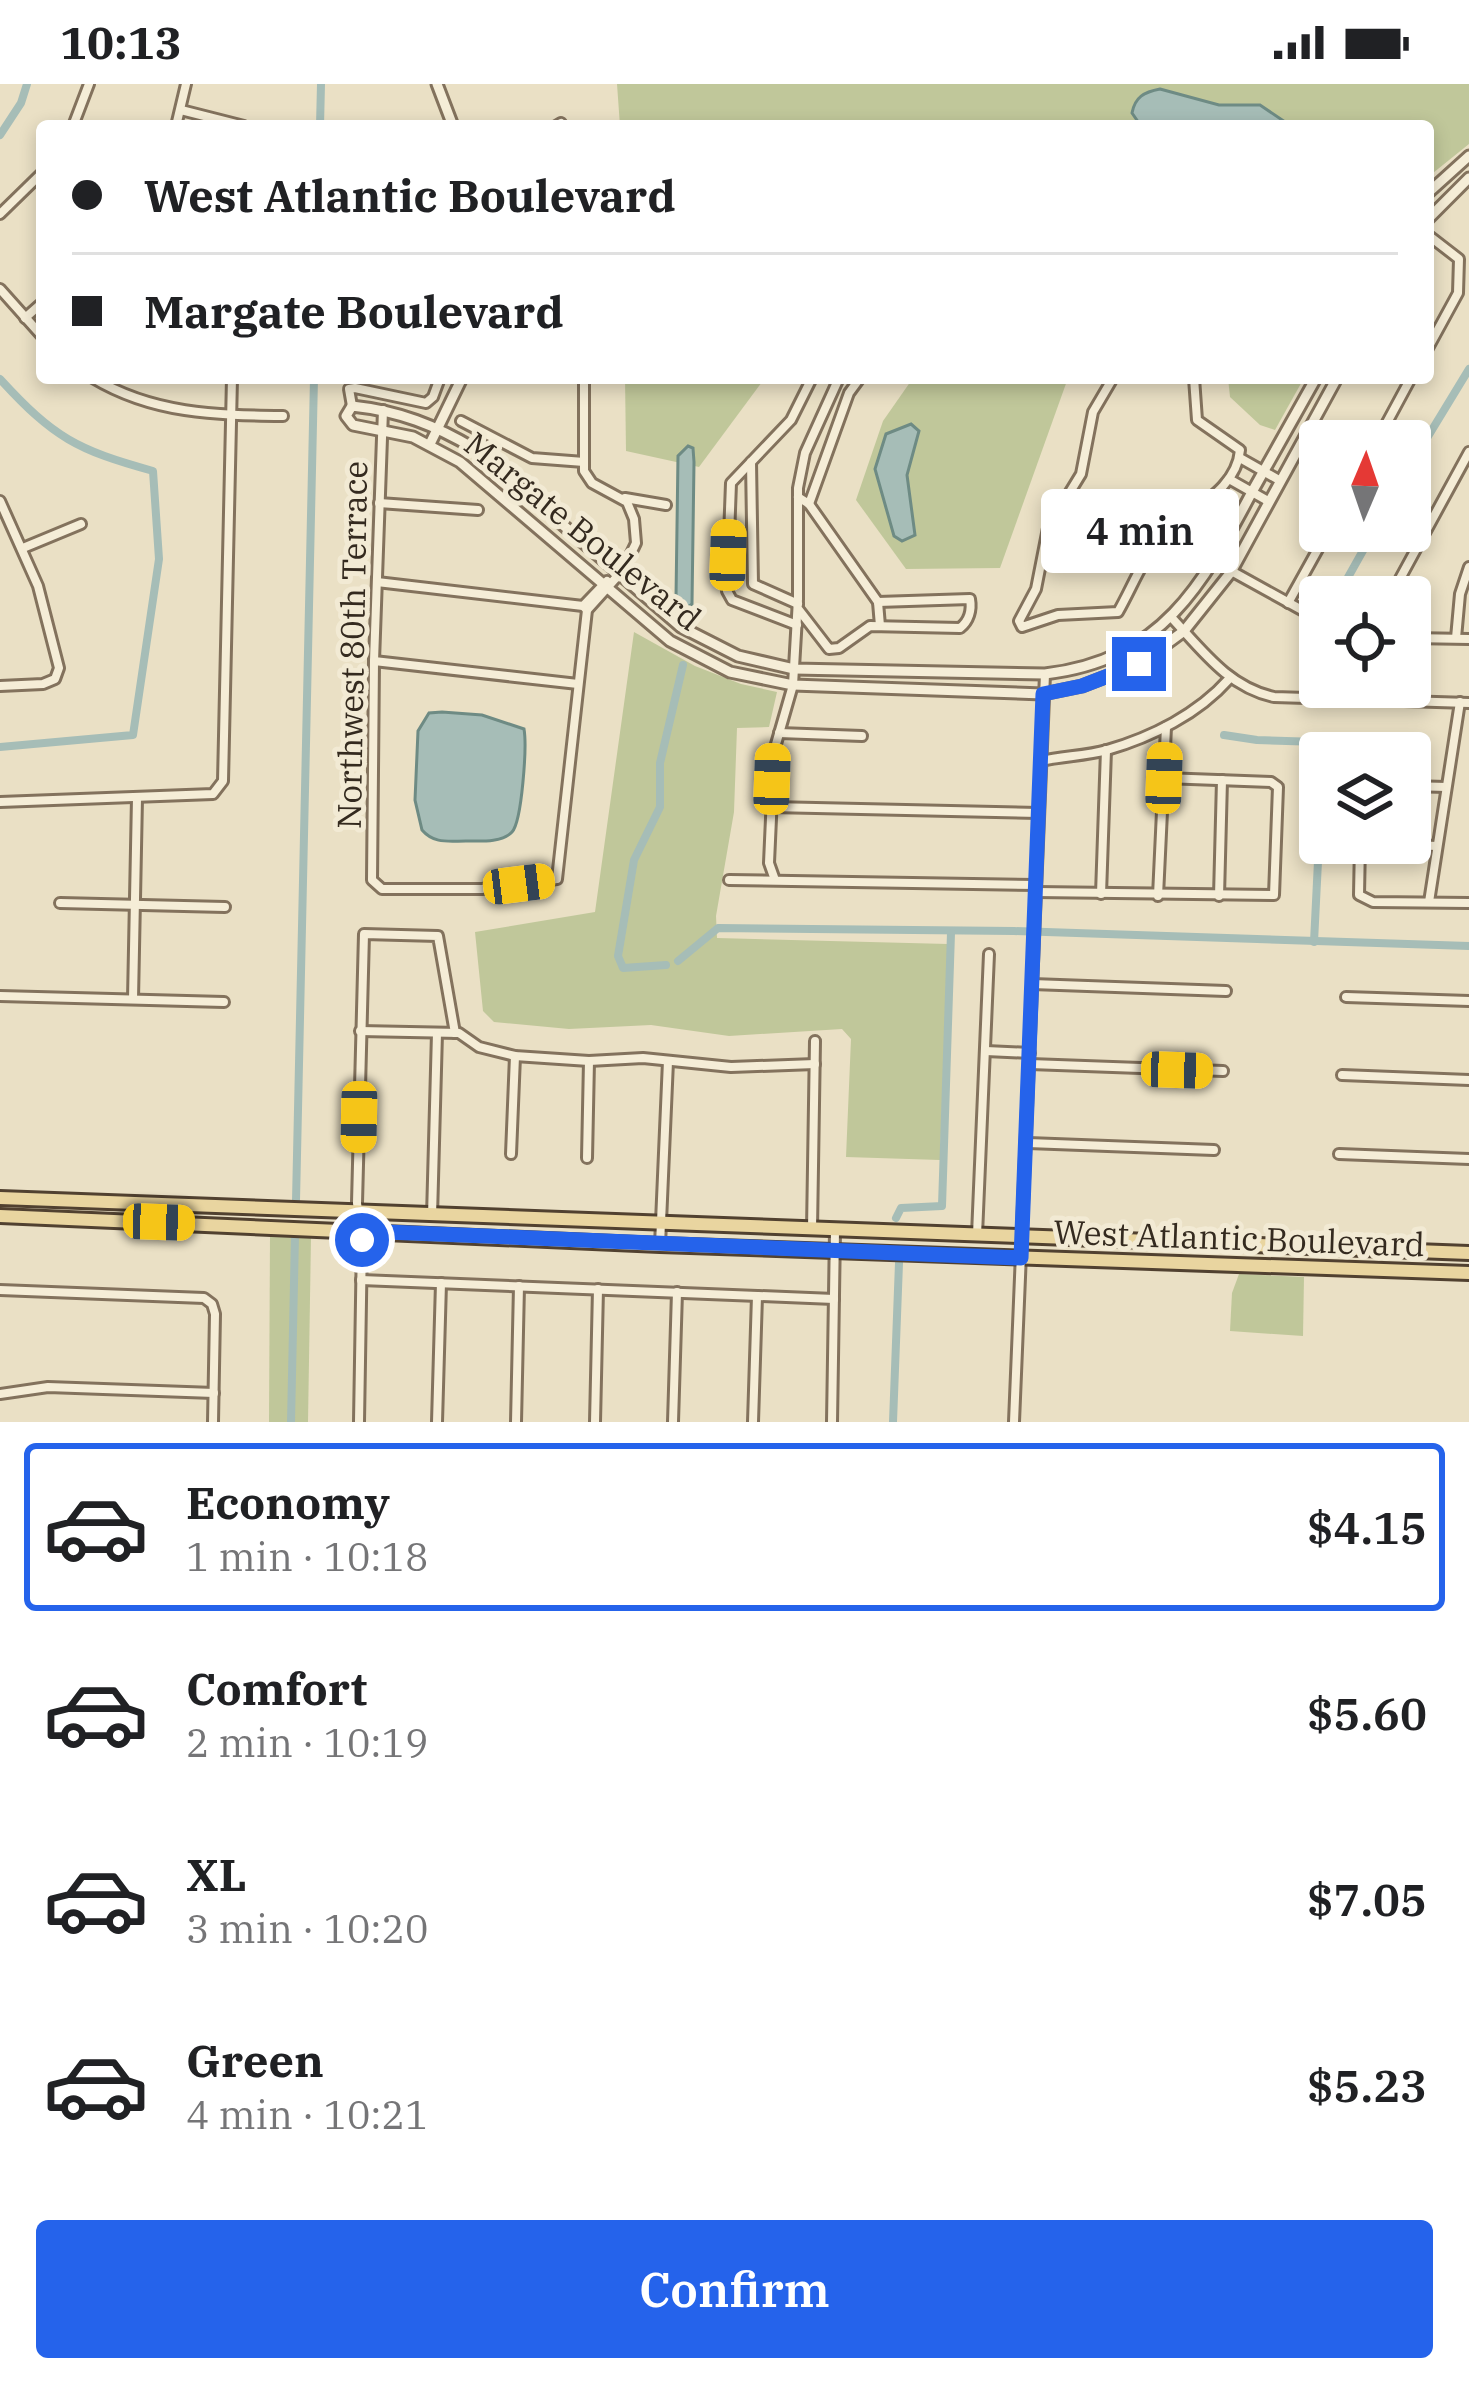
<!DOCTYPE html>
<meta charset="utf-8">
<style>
:root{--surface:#fff;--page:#f6f6f6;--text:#202124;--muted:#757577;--line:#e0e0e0;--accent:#2563eb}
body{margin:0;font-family:"IBM Plex Serif",serif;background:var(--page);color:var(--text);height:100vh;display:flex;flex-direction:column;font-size:45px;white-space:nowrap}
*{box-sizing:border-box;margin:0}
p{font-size:39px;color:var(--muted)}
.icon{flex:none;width:66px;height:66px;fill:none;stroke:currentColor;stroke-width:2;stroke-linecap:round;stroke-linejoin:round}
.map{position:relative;height:1338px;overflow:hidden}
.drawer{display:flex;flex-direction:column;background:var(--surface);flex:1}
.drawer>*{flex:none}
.hud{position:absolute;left:36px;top:36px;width:1398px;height:264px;border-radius:12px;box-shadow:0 6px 18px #0003;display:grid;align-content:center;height:264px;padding:0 36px;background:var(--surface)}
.needle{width:78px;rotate:2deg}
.tools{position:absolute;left:1299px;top:336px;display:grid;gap:24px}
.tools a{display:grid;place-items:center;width:132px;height:132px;border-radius:12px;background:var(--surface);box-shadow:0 6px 18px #0003;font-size:60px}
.end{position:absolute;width:54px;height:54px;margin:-27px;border:15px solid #2563eb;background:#fff;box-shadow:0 0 0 6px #fff}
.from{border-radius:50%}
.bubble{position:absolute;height:84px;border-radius:12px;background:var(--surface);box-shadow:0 6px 18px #0003;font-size:39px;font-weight:600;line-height:84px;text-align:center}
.car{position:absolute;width:36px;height:72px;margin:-36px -18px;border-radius:15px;box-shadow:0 0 9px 3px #0007;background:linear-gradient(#f5c518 24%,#345 0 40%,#f5c518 0 76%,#345 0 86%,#f5c518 0)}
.hud b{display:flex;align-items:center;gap:42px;height:114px;font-size:45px}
.hud b+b{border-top:3px solid var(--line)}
.hud i{width:30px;height:30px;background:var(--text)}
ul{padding:21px 0 0;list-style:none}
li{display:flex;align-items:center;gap:36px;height:168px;margin:0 24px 18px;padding:0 12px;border:6px solid transparent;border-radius:12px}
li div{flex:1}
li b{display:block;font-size:45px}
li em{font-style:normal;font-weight:600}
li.on{border-color:var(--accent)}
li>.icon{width:108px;height:108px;stroke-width:1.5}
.primary-button{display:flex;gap:24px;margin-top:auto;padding:24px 36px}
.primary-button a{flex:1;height:138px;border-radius:12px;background:var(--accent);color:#fff;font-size:48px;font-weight:600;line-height:138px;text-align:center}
.status{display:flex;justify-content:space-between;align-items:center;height:84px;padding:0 60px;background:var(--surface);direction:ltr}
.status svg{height:33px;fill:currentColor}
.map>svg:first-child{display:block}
.green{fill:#c0c79a}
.water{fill:#a6bdb7;stroke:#6e8b84;stroke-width:3}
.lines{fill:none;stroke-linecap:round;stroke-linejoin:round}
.canal{stroke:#a6bdb7;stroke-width:8}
.minor-casing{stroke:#83725d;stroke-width:14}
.tertiary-casing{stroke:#83725d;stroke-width:15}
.primary-casing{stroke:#514130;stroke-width:18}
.minor{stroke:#f5edd7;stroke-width:8}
.tertiary{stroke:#f5edd7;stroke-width:9}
.primary{stroke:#e9d5a0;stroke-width:12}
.route{stroke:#2563eb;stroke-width:15}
.labels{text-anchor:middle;stroke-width:10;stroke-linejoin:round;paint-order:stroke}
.street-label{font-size:33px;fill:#342a1f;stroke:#f2ead4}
</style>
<div class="status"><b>10:13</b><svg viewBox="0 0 49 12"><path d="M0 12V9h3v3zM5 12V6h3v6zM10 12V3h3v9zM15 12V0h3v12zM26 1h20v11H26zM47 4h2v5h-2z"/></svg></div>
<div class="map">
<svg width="1469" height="1338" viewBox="0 0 1469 1338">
<rect width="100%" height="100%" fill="#eae0c5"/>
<!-- green -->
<g class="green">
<polygon points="617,0 1469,0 1469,60 1428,93 1428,42 620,42"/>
<polygon points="625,294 765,294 699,383 626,367"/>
<polygon points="913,294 1068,294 1000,484 906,485 856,416 883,337"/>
<polygon points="1228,294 1304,294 1275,346 1260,341 1230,313"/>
<polygon points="634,548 695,582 741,600 777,608 769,643 737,644 734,728 716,832 717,854 948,860 940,1076 846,1073 851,955 842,945 729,952 651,941 569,945 494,938 483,927 475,848 595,828"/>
<polygon points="270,1152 311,1153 308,1338 269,1338"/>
<polygon points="1239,1190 1304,1193 1303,1252 1230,1247 1232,1209"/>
</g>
<!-- water -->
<g class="water">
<path d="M1160,5L1219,21H1260L1291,42H1141L1132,29C1135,13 1144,8 1160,5Z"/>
<polygon points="911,340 919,347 907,391 915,451 902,457 894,452 875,385 886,350"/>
<polygon points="688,362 693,364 694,378 692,520 683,527 678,524 676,513 678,372"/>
<path d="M442,628L482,631L524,645C527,662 522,737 512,748C502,759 479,757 466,757C448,757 434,760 422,746L415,716L418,647L429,629Z"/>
</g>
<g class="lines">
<!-- canal -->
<g class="canal">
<polyline points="320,42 321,0"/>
<polyline points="0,51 21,19 27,0"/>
<path d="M0,295C54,354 77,366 153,387L159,475L133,651L0,663"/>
<polyline points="1410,382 1469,285"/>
<polyline points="1342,504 1374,447"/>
<polyline points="1224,651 1257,656 1418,661"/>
<polyline points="1314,858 1320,737"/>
<polyline points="678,877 718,844 1014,847 1469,862"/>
<polyline points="666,881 623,884 618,872 634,776 660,723 660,679 683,581"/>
<polyline points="296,1117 314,294"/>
<polyline points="896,1134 901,1124 942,1122 951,849"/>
<polyline points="291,1338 295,1152"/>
<polyline points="893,1338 899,1179"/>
</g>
<!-- minor casing -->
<g class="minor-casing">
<g id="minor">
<polyline points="181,26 244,42"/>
<polyline points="73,42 89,0"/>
<polyline points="176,42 186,0"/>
<polyline points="556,42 561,39"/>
<polyline points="0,130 42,89"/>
<polyline points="1428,151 1459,175 1458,209 1428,264"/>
<polyline points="0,205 42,252"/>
<polyline points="25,234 42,219"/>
<path d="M93,294C153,330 215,331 283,332"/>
<path d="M1113,294L1093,328L1081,390L1048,444L1036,505L1019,537L1022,543L1058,531L1118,528C1130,507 1140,482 1154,462C1178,429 1236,412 1240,366L1197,336L1194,294"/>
<polyline points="352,322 349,305 355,304 426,319 433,313 440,294"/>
<polyline points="383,326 374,577 372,796 382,805 482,805 557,795 587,526 623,486 636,459 634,435 627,418 592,399 584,387 584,294"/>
<polyline points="461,337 532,374 584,378"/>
<polyline points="1377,357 1411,294"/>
<polyline points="1240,374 1279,396"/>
<polyline points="751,378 753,500 798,520"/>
<polyline points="1229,395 1268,417"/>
<polyline points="798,413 809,420 878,518 880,542"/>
<polyline points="625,414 666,421"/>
<polyline points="0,417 38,502 59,584 55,595 43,600 0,602"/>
<polyline points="379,419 478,426"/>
<polyline points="809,420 849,309 860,294"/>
<polyline points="23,464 81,440"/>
<polyline points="1215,478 1320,536"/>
<polyline points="377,498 583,522 587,526"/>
<polyline points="1390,513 1469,368"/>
<polyline points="1288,519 1328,447"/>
<polyline points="583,522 607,497"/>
<path d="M799,526L829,565L839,564L870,542L960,544C969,537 972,526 970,515L878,518"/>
<path d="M1171,533C1202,566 1228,603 1274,613L1469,619"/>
<polyline points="797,541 732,516 727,507 731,399 791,336 812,294"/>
<polyline points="1410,554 1469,555"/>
<polyline points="1456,554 1460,510 1469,483"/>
<polyline points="374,577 578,600"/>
<polyline points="779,649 862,652"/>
<path d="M1041,677C1063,672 1086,672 1107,666C1152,653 1198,630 1229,595"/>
<polyline points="1410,702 1446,703"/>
<polyline points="0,718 213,710 223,697 232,294"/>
<polyline points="771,723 1038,729"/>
<polyline points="1437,762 1360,759 1359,811 1373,818 1469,819"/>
<polyline points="729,796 1036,801"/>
<polyline points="775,796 769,779 774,667 793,601 798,515 798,404 805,369 839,294"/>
<polyline points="1036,808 1274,811 1278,703 1271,698 1164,694"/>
<polyline points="1101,810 1106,666"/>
<polyline points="1158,812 1166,643"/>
<polyline points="1219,812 1222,696"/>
<polyline points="1429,818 1460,618"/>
<polyline points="60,819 225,823"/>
<polyline points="1032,900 1226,907"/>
<polyline points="0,912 224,918"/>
<polyline points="1346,913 1469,917"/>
<polyline points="133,915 137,714"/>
<polyline points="360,947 459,949 479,963 515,972 589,977 643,974 731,983 815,980"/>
<polyline points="986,967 1030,969"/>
<polyline points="1030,980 1223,987"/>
<polyline points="1342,991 1469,996"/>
<polyline points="1028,1059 1214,1066"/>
<polyline points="511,1070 515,972"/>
<polyline points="1339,1070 1469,1075"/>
<polyline points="587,1074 589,977"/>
<polyline points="432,1132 437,949"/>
<polyline points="812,1145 815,957"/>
<polyline points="977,1151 989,870"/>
<polyline points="660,1161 668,977"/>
<polyline points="361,1196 834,1215"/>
<polyline points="0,1206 204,1214 212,1220 215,1230 213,1338"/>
<polyline points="0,1310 48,1303 214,1309"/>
<polyline points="359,1338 362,1156 357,1119 364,850 438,852 455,949"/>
<polyline points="437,1338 441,1199"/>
<polyline points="516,1338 519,1202"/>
<polyline points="595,1338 598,1205"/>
<polyline points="673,1338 677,1208"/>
<polyline points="753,1338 757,1212"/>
<polyline points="832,1338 835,1147"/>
<polyline points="1014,1338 1045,590"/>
</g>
</g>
<!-- tertiary casing -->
<g class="tertiary-casing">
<g id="tertiary">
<polyline points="437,0 453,42"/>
<polyline points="1428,109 1469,72"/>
<polyline points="1428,135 1469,94"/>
<path d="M1316,294C1295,332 1273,370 1252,408C1202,502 1162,576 1045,590L794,585L738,572L681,543L475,365C435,341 399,327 352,322L346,332L353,341L413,353L460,378L670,557L730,588L793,601L1043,610L1082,602L1139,580L1184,547L1231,488L1337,294"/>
<polyline points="430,360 462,294"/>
</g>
</g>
<!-- primary casing -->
<g class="primary-casing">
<g id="primary">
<polyline points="0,1114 1469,1169"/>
<polyline points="0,1132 660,1161 1469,1189"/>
</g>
</g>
<!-- minor -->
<use href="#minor" class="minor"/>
<!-- tertiary -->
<use href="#tertiary" class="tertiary"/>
<!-- primary -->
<use href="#primary" class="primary"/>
</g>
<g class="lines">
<!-- route -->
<polyline class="route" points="362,1156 361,1147 1021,1174 1043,610 1082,602 1139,580"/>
</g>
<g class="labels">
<!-- street labels -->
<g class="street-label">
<text transform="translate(583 447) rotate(39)" y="12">Margate Boulevard</text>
<text transform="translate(352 561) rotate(-89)" y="12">Northwest 80th Terrace</text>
<text transform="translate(1239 1154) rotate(2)" y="12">West Atlantic Boulevard</text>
</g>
</g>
</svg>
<div class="tools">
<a><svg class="needle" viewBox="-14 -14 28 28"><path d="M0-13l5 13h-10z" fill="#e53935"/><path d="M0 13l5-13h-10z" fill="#757577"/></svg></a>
<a><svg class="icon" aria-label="locate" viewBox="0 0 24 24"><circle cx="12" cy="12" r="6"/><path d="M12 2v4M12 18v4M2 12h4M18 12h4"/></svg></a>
<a><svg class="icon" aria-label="layers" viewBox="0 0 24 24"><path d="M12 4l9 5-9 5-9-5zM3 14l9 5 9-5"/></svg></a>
</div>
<i class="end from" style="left:362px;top:1156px"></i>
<i class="end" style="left:1139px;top:580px"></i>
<div class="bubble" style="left:1041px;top:405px;width:198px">4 min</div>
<i class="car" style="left:728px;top:471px;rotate:2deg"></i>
<i class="car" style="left:1164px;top:694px;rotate:2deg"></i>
<i class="car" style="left:772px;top:695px;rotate:2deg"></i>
<i class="car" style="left:519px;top:800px;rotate:83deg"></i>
<i class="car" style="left:1177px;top:986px;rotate:92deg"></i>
<i class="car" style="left:359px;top:1033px;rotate:181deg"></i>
<i class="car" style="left:159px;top:1138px;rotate:92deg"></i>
<div class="hud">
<b><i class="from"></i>West Atlantic Boulevard</b>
<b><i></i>Margate Boulevard</b>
</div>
</div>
<section class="drawer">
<ul>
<li class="on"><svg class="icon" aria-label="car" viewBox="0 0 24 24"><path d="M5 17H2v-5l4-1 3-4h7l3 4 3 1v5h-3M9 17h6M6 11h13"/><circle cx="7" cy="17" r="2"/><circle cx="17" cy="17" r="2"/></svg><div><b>Economy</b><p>1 min · 10:18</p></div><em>$4.15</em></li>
<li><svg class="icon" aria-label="car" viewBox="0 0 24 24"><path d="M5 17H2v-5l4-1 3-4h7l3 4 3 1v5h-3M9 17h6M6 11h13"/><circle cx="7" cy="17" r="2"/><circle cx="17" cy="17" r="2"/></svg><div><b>Comfort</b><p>2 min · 10:19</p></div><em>$5.60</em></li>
<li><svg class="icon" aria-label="car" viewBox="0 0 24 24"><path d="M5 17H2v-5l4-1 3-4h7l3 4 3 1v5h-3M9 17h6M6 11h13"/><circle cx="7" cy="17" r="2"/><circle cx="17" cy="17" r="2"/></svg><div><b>XL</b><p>3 min · 10:20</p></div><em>$7.05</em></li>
<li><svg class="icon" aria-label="car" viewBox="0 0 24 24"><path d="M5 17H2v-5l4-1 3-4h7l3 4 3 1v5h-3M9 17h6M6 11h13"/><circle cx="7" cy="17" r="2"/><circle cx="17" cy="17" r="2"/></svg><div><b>Green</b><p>4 min · 10:21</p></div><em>$5.23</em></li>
</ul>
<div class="primary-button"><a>Confirm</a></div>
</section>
